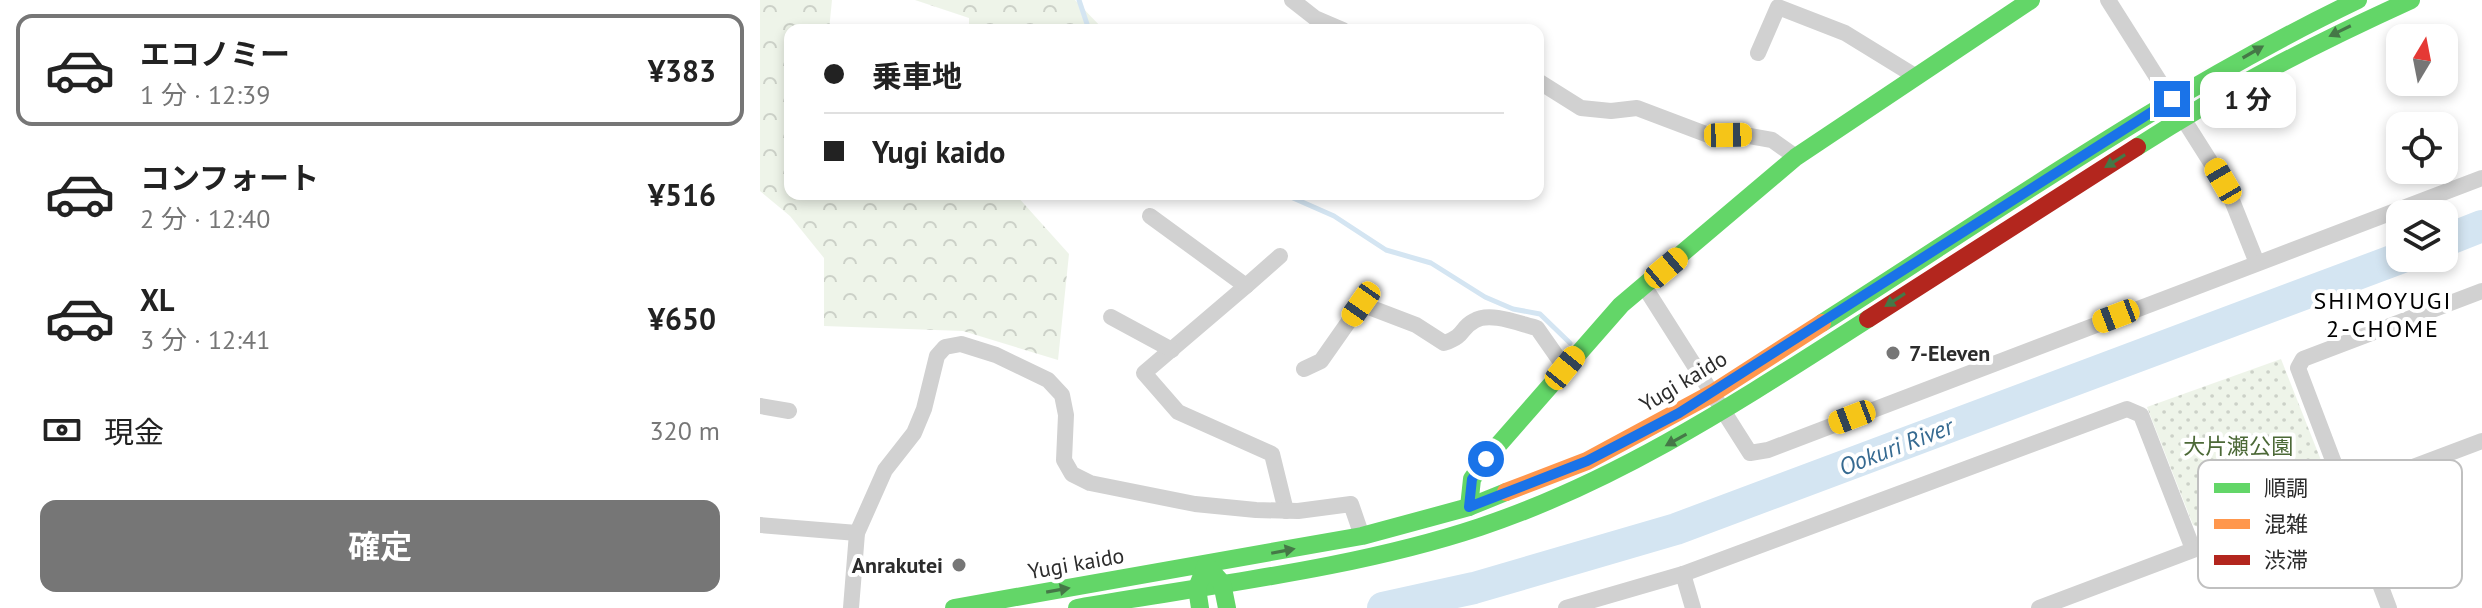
<!DOCTYPE html>
<html lang="ja">
<meta charset="utf-8">
<style>
:root{--surface:#fff;--page:#f2f2f2;--text:#222;--muted:#767676;--line:#e0e0e0;--accent:#767676}
body{margin:0;font-family:"PT Sans","Noto Sans JP",sans-serif;background:var(--page);color:var(--text);height:100vh;display:flex;flex-direction:column;font-size:30px;white-space:nowrap}
*{box-sizing:border-box;margin:0}
p{font-size:26px;color:var(--muted)}
.icon{flex:none;width:44px;height:44px;fill:none;stroke:currentColor;stroke-width:2;stroke-linecap:round;stroke-linejoin:round}
.map{position:relative;flex:1;overflow:hidden}
.side{display:flex;flex-direction:column;background:var(--surface);width:760px}
.side>*{flex:none}
.hud{position:absolute;left:24px;top:24px;width:760px;height:176px;border-radius:16px;box-shadow:0 4px 12px #0003;display:grid;align-content:center;height:176px;padding:0 40px;background:var(--surface)}
.needle{width:52px;rotate:10deg}
.controls{position:absolute;left:1626px;top:24px;display:grid;gap:16px}
.controls a{display:grid;place-items:center;width:72px;height:72px;border-radius:16px;background:var(--surface);box-shadow:0 4px 12px #0003;font-size:40px}
.end{position:absolute;width:36px;height:36px;margin:-18px;border:10px solid #1a73e8;background:#fff;box-shadow:0 0 0 4px #fff}
.from{border-radius:50%}
.bubble{position:absolute;height:56px;border-radius:16px;background:var(--surface);box-shadow:0 4px 12px #0003;font-size:26px;font-weight:700;line-height:56px;text-align:center}
.car{position:absolute;width:24px;height:48px;margin:-24px -12px;border-radius:10px;box-shadow:0 0 6px 2px #0007;background:linear-gradient(#f5c518 24%,#345 0 40%,#f5c518 0 76%,#345 0 86%,#f5c518 0)}
.hud b{display:flex;align-items:center;gap:28px;height:76px;font-size:30px}
.hud b+b{border-top:2px solid var(--line)}
.hud i{width:20px;height:20px;background:var(--text)}
ul{padding:14px 0 0;list-style:none}
li{display:flex;align-items:center;gap:24px;height:112px;margin:0 16px 12px;padding:0 24px;border:4px solid transparent;border-radius:16px}
li div{flex:1}
li b{display:block;font-size:30px}
li em{font-style:normal;font-weight:700}
li.current{border-color:var(--accent)}
li>.icon{width:72px;height:72px;stroke-width:1.5}
.pay{display:flex;align-items:center;gap:20px;height:88px;padding:0 40px;font-size:30px}
.pay p{margin-inline-start:auto}
.action{display:flex;gap:16px;margin-top:auto;padding:16px 40px}
.action a{flex:1;height:92px;border-radius:16px;background:var(--accent);color:#fff;font-size:32px;font-weight:700;line-height:92px;text-align:center}
main{display:flex;flex:1;min-height:0}
.map>svg:first-child{display:block}
.green{fill:url(#green-dots)}
.forest{fill:url(#forest-crowns)}
.lines{fill:none;stroke-linecap:round;stroke-linejoin:round}
.stream{stroke:#d4e5f2;stroke-width:5}
.river{stroke:#d4e5f2;stroke-width:32}
.street{stroke:#d1d1d1;stroke-width:16}
.fast{stroke:#63d668;stroke-width:18}
.slow{stroke:#ff974d;stroke-width:18}
.jam{stroke:#b3261e;stroke-width:18}
.oneway{fill:#457847}
.route{stroke:#1a73e8;stroke-width:10}
.poi-dot{fill:#767676;stroke:#fff;stroke-width:3}
.labels{text-anchor:middle;stroke-width:8;stroke-linejoin:round;paint-order:stroke}
.poi-label{font-size:22px;font-weight:bold;fill:#2c2c2c;stroke:#fff;text-anchor:start}
.street-label{font-size:22px;fill:#2c2c2c;stroke:#fff}
.park-label{font-size:22px;fill:#4c6937;stroke:#fff}
.neighbourhood-label{font-size:24px;letter-spacing:2px;fill:#000;stroke:#fff}
.water-label{font-size:24px;font-style:italic;fill:#366a91;stroke:#fff}
.key{fill:#fff;stroke:#c0c0c0;stroke-width:2}
.key-label{font-size:22px;fill:#2c2c2c}
</style>
<main>
<section class="side">
<ul>
<li class="current"><svg class="icon" aria-label="car" viewBox="0 0 24 24"><path d="M5 17H2v-5l4-1 3-4h7l3 4 3 1v5h-3M9 17h6M6 11h13"/><circle cx="7" cy="17" r="2"/><circle cx="17" cy="17" r="2"/></svg><div><b>エコノミー</b><p>1 分 · 12:39</p></div><em>¥383</em></li>
<li><svg class="icon" aria-label="car" viewBox="0 0 24 24"><path d="M5 17H2v-5l4-1 3-4h7l3 4 3 1v5h-3M9 17h6M6 11h13"/><circle cx="7" cy="17" r="2"/><circle cx="17" cy="17" r="2"/></svg><div><b>コンフォート</b><p>2 分 · 12:40</p></div><em>¥516</em></li>
<li><svg class="icon" aria-label="car" viewBox="0 0 24 24"><path d="M5 17H2v-5l4-1 3-4h7l3 4 3 1v5h-3M9 17h6M6 11h13"/><circle cx="7" cy="17" r="2"/><circle cx="17" cy="17" r="2"/></svg><div><b>XL</b><p>3 分 · 12:41</p></div><em>¥650</em></li>
</ul>
<div class="pay"><svg class="icon" aria-label="cash" viewBox="0 0 24 24"><path d="M3 7h18v10H3z"/><circle cx="12" cy="12" r="2"/></svg>現金<p>320 m</p></div>
<div class="action"><a>確定</a></div>
</section>
<div class="map">
<svg width="1722" height="608" viewBox="0 0 1722 608">
<defs>
<pattern id="green-dots" width="8" height="8" patternUnits="userSpaceOnUse" patternTransform="scale(2)"><rect width="8" height="8" fill="#eef4e9"/><path d="M2 2h.1M6 6h.1" fill="none" stroke="#ccd1c8" stroke-width="1.8" stroke-linecap="round"/></pattern>
<pattern id="forest-crowns" width="20" height="18" patternUnits="userSpaceOnUse" patternTransform="scale(2)"><rect width="20" height="18" fill="#eef4e9"/><path d="M2 6a3 3 0 1 1 6 0M12 15a3 3 0 1 1 6 0" fill="none" stroke="#ccd1c8"/></pattern>
</defs>
<rect width="100%" height="100%" fill="#fff"/>
<!-- green -->
<polygon class="green" points="1521,359 1566,473 1562,486 1446,530 1433,525 1387,407"/>
<!-- forest -->
<g class="forest">
<polygon points="0,0 72,0 69,30 30,30 30,194 255,194 309,254 298,360 203,331 64,326 64,258 30,216 0,191"/>
<polygon points="155,0 315,0 344,30 209,30 209,18"/>
</g>
<g class="lines">
<!-- stream -->
<g class="stream">
<polyline points="319,0 329,30"/>
<polyline points="524,194 574,216 626,250 671,263 725,297 753,309 780,314 810,343"/>
</g>
<!-- river -->
<g class="river">
<polyline points="1684,241 1722,226"/>
<polyline points="623,608 714,588 916,529 1640,258"/>
</g>
<!-- street -->
<g class="street">
<polyline points="532,0 555,18 583,30"/>
<polyline points="1348,0 1467,188 1497,263"/>
<polyline points="998,53 1018,7 1085,33 1155,76"/>
<polyline points="778,81 821,108 851,111 877,108 951,136 984,135 1012,140 1036,157"/>
<polyline points="390,216 486,286 384,373 418,412 512,454 526,511"/>
<polyline points="486,286 520,256"/>
<polyline points="884,286 990,453 1008,450 1722,178"/>
<polyline points="351,317 412,350"/>
<path d="M544,369L561,361L601,304L656,325L684,343C706,336 700,328 714,321C730,311 760,324 777,328L805,368"/>
<polyline points="0,406 29,411"/>
<polyline points="0,525 97,533"/>
<polyline points="923,574 933,608"/>
<polyline points="91,608 97,533 125,470 154,433 164,409 177,356 185,347 201,344 236,355 288,380 302,395 306,415 304,460 312,474 330,483 435,504 496,510 538,511 591,504 602,536"/>
<polyline points="806,608 923,574 1367,409 1381,415 1433,549"/>
<polyline points="1279,608 1722,441"/>
<polyline points="1629,608 1538,368 1543,359 1722,291"/>
</g>
<!-- fast -->
<g class="fast">
<path d="M1377,147C1469,88 1552,45 1651,0"/>
<path d="M1062,323C1238,211 1410,90 1598,0"/>
<polyline points="709,507 712,479 726,459 861,305 1036,157 1271,0"/>
<polyline points="194,608 602,536 709,507 746,492"/>
<path d="M317,608C448,585 594,569 720,527C861,480 984,398 1108,319"/>
<polyline points="440,608 437,588 446,565 462,583 467,608"/>
</g>
<!-- slow -->
<polyline class="slow" points="746,492 827,461 953,393 1062,323"/>
<!-- jam -->
<polyline class="jam" points="1108,319 1377,147"/>
</g>
<!-- one-way arrows -->
<defs><path id="oneway-solid" d="M-6-.8H1V-3.2L6.5 0L1 3.2V.8H-6Z" transform="scale(2)"/></defs>
<g class="oneway">
<use href="#oneway-solid" transform="translate(1580 31) rotate(154)"/>
<use href="#oneway-solid" transform="translate(1493 52) rotate(-30)"/>
<use href="#oneway-solid" transform="translate(1355 161) rotate(148)"/>
<use href="#oneway-solid" transform="translate(1135 300) rotate(147)"/>
<use href="#oneway-solid" transform="translate(916 440) rotate(151)"/>
<use href="#oneway-solid" transform="translate(523 551) rotate(-11)"/>
<use href="#oneway-solid" transform="translate(298 590) rotate(-10)"/>
</g>
<g class="lines">
<!-- route -->
<polyline class="route" points="726,459 712,479 709,507 827,461 919,413 1412,99"/>
</g>
<!-- markers -->
<g class="poi-dot">
<circle cx="1133" cy="353" r="8"/>
<circle cx="199" cy="565" r="8"/>
</g>
<g class="labels">
<!-- poi labels -->
<g class="poi-label">
<text x="1149" y="361">7-Eleven</text>
<text x="183" y="573" text-anchor="end">Anrakutei</text>
</g>
<!-- street labels -->
<g class="street-label">
<text transform="translate(923 381) rotate(-31)" y="8">Yugi kaido</text>
<text transform="translate(316 563) rotate(-10)" y="8">Yugi kaido</text>
</g>
<!-- park labels -->
<g class="park-label">
<text x="1478" y="454">大片瀬公園</text>
</g>
<!-- neighbourhood labels -->
<g class="neighbourhood-label">
<text x="1623" y="309">SHIMOYUGI<tspan x="1623" dy="28">2-CHOME</tspan></text>
</g>
<!-- water labels -->
<g class="water-label">
<text transform="translate(1136 447) rotate(-21)" y="8">Ookuri River</text>
</g>
</g>
<!-- legend -->
<rect x="1438" y="460" width="264" height="128" rx="12" class="key"/>
<rect x="1454" y="483" width="36" height="10" fill="#63d668"/>
<rect x="1454" y="519" width="36" height="10" fill="#ff974d"/>
<rect x="1454" y="555" width="36" height="10" fill="#b3261e"/>
<g class="key-label">
<text x="1504" y="496">順調</text>
<text x="1504" y="532">混雑</text>
<text x="1504" y="568">渋滞</text>
</g>
</svg>
<div class="controls">
<a><svg class="needle" viewBox="-14 -14 28 28"><path d="M0-13l5 13h-10z" fill="#e53935"/><path d="M0 13l5-13h-10z" fill="#767676"/></svg></a>
<a><svg class="icon" aria-label="locate" viewBox="0 0 24 24"><circle cx="12" cy="12" r="6"/><path d="M12 2v4M12 18v4M2 12h4M18 12h4"/></svg></a>
<a><svg class="icon" aria-label="layers" viewBox="0 0 24 24"><path d="M12 4l9 5-9 5-9-5zM3 14l9 5 9-5"/></svg></a>
</div>
<i class="end from" style="left:726px;top:459px"></i>
<i class="end" style="left:1412px;top:99px"></i>
<div class="bubble" style="left:1440px;top:72px;width:96px">1 分</div>
<i class="car" style="left:968px;top:135px;rotate:89deg"></i>
<i class="car" style="left:1463px;top:181px;rotate:330deg"></i>
<i class="car" style="left:906px;top:268px;rotate:50deg"></i>
<i class="car" style="left:601px;top:304px;rotate:215deg"></i>
<i class="car" style="left:1356px;top:316px;rotate:249deg"></i>
<i class="car" style="left:805px;top:368px;rotate:39deg"></i>
<i class="car" style="left:1092px;top:417px;rotate:249deg"></i>
<div class="hud">
<b><i class="from"></i>乗車地</b>
<b><i></i>Yugi kaido</b>
</div>
</div>
</main>
